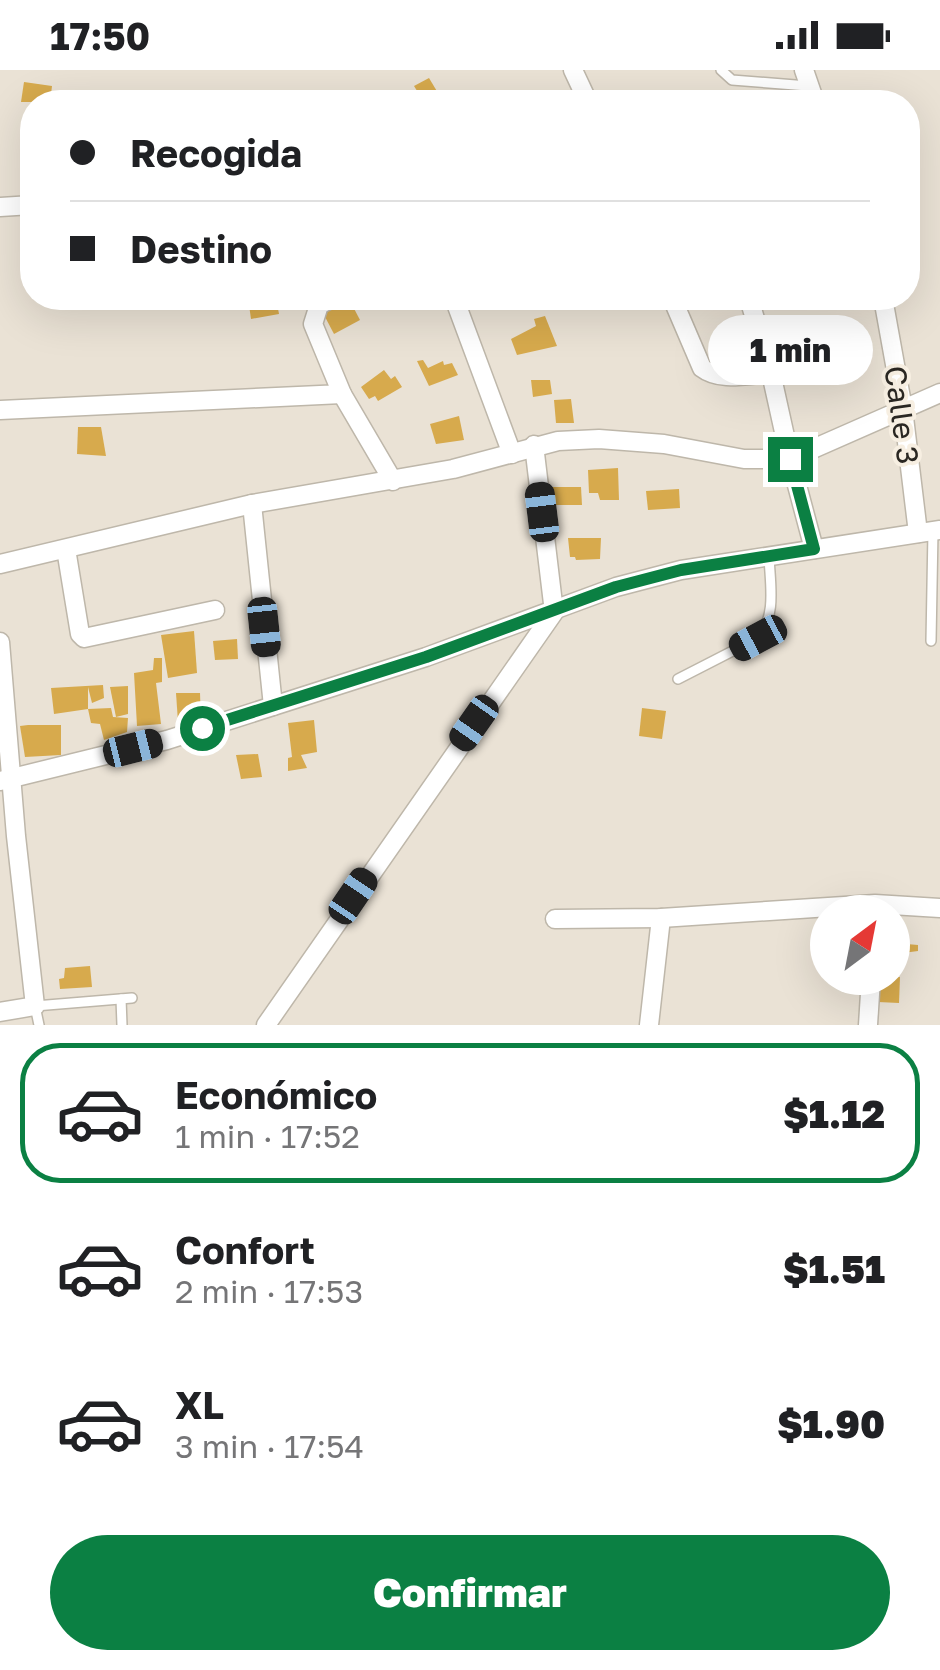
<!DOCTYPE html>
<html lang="es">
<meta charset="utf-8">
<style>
:root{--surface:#fff;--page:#f2f2f2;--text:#202124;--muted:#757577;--line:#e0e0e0;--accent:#0b8043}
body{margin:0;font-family:"Golos Text",sans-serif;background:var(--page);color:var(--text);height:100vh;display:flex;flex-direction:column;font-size:38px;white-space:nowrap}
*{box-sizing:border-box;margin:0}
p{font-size:32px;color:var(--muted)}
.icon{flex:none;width:55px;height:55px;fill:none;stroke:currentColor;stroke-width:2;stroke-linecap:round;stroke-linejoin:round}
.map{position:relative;height:955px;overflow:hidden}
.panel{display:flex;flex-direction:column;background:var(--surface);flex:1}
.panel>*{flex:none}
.guide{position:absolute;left:20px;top:20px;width:900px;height:220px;border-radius:40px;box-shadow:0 10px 40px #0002;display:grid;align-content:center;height:220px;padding:0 50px;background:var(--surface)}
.needle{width:65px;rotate:32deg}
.buttons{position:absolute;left:810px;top:825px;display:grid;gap:20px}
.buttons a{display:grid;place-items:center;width:100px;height:100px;border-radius:50%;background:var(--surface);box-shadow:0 10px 40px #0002;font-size:50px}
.end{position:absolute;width:45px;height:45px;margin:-22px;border:12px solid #0b8043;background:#fff;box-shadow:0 0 0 5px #fff}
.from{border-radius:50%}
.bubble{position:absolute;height:70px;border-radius:35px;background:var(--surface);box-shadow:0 10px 40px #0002;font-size:32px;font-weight:800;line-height:70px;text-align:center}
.car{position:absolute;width:30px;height:60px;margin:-30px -15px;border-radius:12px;box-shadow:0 0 8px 2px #0007;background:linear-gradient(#222 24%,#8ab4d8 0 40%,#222 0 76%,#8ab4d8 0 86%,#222 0)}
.guide b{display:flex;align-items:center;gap:35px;height:95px;font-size:38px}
.guide b+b{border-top:2px solid var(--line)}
.guide i{width:25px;height:25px;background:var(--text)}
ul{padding:18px 0 0;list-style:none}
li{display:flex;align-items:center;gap:30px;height:140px;margin:0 20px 15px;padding:0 30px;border:5px solid transparent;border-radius:40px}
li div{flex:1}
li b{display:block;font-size:38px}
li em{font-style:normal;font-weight:800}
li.selected{border-color:var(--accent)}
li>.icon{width:90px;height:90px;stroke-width:1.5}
.cta{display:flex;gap:20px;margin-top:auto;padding:20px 50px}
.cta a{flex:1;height:115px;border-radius:60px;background:var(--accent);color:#fff;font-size:40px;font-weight:800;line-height:115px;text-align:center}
.status{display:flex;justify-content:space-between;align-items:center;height:70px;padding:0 50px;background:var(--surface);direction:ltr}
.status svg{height:28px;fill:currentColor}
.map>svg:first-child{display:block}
.building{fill:#d7aa4d}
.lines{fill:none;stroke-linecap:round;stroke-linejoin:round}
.lane-casing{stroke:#beb7aa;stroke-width:12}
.street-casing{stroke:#beb7aa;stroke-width:21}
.lane{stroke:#fff;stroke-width:9}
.street{stroke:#fff;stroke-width:18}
.route{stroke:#0b8043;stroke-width:12}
.labels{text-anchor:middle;stroke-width:8;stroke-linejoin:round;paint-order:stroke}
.street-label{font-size:30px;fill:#2a2722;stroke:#f7efe2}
</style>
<div class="status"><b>17:50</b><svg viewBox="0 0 49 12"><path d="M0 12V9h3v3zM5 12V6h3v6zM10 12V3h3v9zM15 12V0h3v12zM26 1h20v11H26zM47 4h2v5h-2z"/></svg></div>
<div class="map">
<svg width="940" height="955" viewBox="0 0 940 955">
<rect width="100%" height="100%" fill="#eae2d5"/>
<!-- building -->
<g class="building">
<polygon points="429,8 438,23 424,32 414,16"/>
<polygon points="24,12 52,16 50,32 21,32"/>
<polygon points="248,228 276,228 279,244 251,249"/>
<polygon points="349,229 360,250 334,264 323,243"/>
<polygon points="545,246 557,276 517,285 511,269 536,256 534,249"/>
<polygon points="423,290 428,298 443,291 444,295 452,293 458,305 429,316 417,291"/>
<polygon points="384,300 391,309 395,306 402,317 378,331 375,326 369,329 361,317"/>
<polygon points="531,310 550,310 552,324 533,327"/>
<polygon points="571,329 574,353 556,353 554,330"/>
<polygon points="459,346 464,370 436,374 430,354"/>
<polygon points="78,357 101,357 106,386 77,384"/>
<polygon points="618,398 619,430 600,430 598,423 589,423 588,400"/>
<polygon points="551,417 581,417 582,435 551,435"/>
<polygon points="679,419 680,438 648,440 646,421"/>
<polygon points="568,468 601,468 600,489 576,490 575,487 570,487"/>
<polygon points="194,561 197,603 168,608 161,565"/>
<polygon points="237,569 238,589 215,590 213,571"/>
<polygon points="154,588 162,588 162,612 156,613 161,654 137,656 134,603 153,600"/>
<polygon points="103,615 104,628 92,633 88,617 88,639 54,644 51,618"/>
<polygon points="128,616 128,644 116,647 110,617"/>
<polygon points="176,623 200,623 201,651 178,652"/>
<polygon points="111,638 113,647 128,648 127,662 104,670 100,654 91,653 88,639"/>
<polygon points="642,638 666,641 662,669 639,666"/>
<polygon points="314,650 317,682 301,685 307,698 288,701 288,688 292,687 288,653"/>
<polygon points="28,655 61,655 61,685 25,687 20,656"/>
<polygon points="258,684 262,707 241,709 236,685"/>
<polygon points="895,873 918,875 918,881 903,883 901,897 892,896"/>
<polygon points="90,896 92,917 60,919 59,909 64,908 65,898"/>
<polygon points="900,907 899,933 878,932 880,908"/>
</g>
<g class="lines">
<!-- lane casing -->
<g class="lane-casing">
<g id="lane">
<polyline points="721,0 732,10 808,16"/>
<polyline points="931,571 933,461"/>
<path d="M678,609L758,568C777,545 770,514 769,486"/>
<polyline points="121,929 122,955"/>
<polyline points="39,955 35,936 132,928"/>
</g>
</g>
<!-- street casing -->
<g class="street-casing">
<g id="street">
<polyline points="573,0 588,32"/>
<polyline points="804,0 815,32"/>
<polyline points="0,137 32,135"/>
<polyline points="454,228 512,384"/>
<path d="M672,228L702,298C720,312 749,304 771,303L790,389L940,323"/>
<polyline points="883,228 903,339 918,463"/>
<polyline points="750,232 771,303"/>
<polyline points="342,324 393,411"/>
<polyline points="0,340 342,324 313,254 319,235 332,228"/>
<polyline points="252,434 273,636"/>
<polyline points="66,479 80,564 84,568 215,540"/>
<polyline points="0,494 252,434 453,399 558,371 599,369 664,374 744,389 790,389 814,479"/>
<polyline points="0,572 16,766 35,936 0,942"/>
<polyline points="0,711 167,670 426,587 616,517 681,500 940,460"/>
<polyline points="555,849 661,848 875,834 940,838"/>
<polyline points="266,955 554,542 534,375"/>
<polyline points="649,955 661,848"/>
<polyline points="868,955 871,908"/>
</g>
</g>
<!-- lane -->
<use href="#lane" class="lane"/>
<!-- street -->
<use href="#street" class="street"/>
</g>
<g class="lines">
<!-- route -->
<polyline class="route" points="202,658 426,587 616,517 681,500 814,479 790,389"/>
</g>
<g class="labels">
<!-- street labels -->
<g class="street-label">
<text transform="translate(901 345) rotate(82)" y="10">Calle 3</text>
</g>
</g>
</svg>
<div class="buttons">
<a><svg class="needle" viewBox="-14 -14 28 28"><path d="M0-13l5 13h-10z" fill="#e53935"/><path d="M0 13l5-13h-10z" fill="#757577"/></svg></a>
</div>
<i class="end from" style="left:202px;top:658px"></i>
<i class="end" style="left:790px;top:389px"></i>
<div class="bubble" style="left:708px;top:245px;width:165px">1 min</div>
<i class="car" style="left:542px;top:442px;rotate:353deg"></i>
<i class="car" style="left:264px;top:557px;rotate:174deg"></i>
<i class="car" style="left:758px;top:568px;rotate:242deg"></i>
<i class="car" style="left:474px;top:653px;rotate:215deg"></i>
<i class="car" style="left:133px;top:678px;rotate:76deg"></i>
<i class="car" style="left:353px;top:826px;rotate:34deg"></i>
<div class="guide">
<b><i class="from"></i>Recogida</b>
<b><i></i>Destino</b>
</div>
</div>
<section class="panel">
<ul>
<li class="selected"><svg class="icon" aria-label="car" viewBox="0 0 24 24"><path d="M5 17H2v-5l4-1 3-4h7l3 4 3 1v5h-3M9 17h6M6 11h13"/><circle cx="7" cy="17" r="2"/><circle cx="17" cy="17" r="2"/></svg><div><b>Económico</b><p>1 min · 17:52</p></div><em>$1.12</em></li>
<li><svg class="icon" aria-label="car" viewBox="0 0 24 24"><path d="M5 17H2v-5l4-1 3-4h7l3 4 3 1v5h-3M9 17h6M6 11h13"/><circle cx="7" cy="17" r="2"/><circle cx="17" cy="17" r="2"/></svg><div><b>Confort</b><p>2 min · 17:53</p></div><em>$1.51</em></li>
<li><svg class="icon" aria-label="car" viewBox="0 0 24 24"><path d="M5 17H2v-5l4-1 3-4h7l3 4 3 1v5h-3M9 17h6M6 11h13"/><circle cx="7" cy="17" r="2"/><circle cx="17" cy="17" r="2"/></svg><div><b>XL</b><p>3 min · 17:54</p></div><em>$1.90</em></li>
</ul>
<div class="cta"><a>Confirmar</a></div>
</section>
